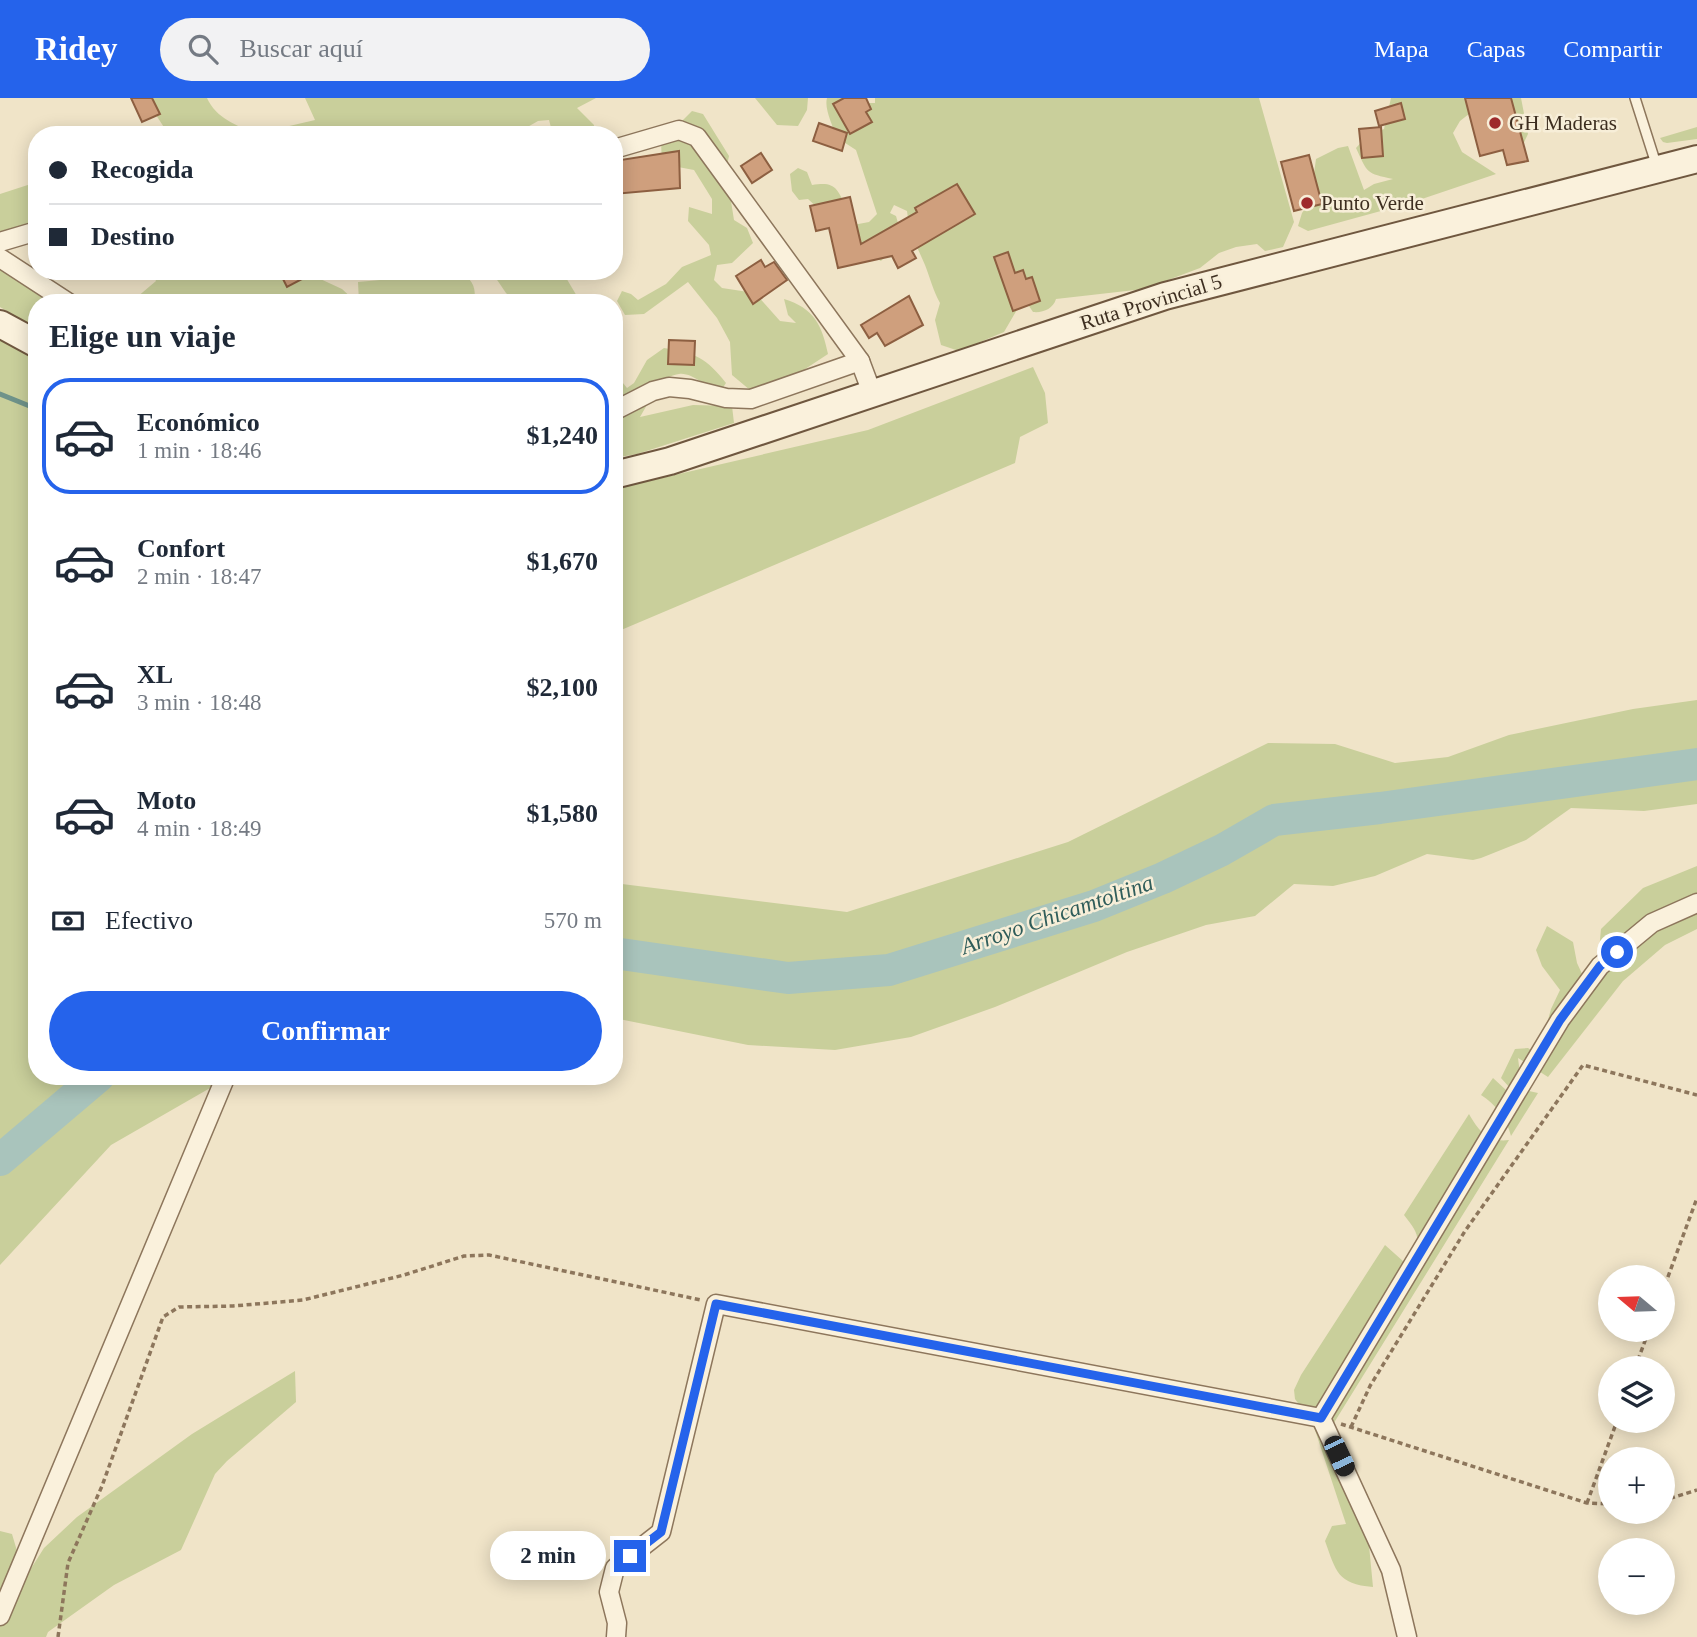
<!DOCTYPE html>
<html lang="es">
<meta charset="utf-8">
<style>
:root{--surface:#fff;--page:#f2f2f3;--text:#1f2937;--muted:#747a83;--line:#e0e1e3;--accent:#2563eb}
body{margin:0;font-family:"Times New Roman",serif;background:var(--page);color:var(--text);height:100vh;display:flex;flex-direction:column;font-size:26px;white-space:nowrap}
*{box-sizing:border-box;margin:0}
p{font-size:23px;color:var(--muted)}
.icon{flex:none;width:38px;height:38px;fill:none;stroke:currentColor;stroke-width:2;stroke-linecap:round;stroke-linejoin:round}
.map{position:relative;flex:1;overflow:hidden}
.sheet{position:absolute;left:28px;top:196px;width:595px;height:791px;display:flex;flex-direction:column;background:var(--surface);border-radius:28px;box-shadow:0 4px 18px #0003}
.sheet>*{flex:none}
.guide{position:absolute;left:28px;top:28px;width:595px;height:154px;border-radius:28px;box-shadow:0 4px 18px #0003;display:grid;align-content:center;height:154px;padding:0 21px;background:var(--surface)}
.needle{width:46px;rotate:289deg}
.buttons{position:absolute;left:1598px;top:1167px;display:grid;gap:14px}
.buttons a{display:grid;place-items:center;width:77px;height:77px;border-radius:50%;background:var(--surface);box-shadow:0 4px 18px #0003;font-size:35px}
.end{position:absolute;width:32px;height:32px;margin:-16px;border:9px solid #2563eb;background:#fff;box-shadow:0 0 0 4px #fff}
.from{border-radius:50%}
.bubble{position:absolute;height:49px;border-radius:24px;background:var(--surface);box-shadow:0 4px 18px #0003;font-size:23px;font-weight:600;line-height:49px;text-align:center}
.car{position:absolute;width:21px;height:42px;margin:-21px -10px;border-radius:9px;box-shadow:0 0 5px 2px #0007;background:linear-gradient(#222 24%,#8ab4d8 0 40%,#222 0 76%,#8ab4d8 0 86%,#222 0)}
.guide b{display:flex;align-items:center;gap:24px;height:66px;font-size:26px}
.guide b+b{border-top:2px solid var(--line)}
.guide i{width:18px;height:18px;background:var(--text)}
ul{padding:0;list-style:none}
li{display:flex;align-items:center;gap:21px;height:116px;margin:0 14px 10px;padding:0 7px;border:4px solid transparent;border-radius:28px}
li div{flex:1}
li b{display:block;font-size:26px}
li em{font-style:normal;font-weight:600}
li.selected{border-color:var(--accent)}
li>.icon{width:63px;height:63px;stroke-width:1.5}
h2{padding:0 21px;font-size:32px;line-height:84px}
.pay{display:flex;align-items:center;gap:18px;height:77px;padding:0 21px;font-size:26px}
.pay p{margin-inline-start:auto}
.primary-button{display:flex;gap:14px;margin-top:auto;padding:14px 21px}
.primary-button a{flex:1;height:80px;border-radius:42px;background:var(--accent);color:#fff;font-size:28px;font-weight:600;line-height:80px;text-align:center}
header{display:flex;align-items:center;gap:42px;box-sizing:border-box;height:98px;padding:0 35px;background:var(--accent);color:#fff}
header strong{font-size:33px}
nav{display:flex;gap:38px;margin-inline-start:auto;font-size:24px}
.search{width:490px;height:63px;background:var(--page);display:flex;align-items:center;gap:18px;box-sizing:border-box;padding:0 24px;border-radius:38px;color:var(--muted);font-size:26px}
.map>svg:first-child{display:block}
.green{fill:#c9cf9b}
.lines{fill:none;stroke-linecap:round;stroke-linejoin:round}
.stream{stroke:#6f938a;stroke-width:5}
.river{stroke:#a9c4bc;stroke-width:32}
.building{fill:#cf9f7d;stroke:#8d5f41;stroke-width:2}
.lane-casing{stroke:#8d765c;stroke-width:12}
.street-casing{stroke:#8d765c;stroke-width:21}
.secondary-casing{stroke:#6f573f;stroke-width:30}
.path{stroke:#8d765c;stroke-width:3.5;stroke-dasharray:5 3.5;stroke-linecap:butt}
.lane{stroke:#faf1dc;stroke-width:9}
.street{stroke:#faf1dc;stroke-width:18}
.secondary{stroke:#faf1dc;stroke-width:26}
.route{stroke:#2563eb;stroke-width:9}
.poi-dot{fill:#9e2a2b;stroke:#f7eed8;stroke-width:2.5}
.labels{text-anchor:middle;stroke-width:5;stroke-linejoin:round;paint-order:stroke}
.poi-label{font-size:21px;fill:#3d2e20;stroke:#f7eed8;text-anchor:start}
.street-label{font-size:21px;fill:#3d2e20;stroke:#f7eed8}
.water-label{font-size:23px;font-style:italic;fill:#2f5d5a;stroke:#f7eed8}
</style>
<header>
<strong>Ridey</strong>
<div class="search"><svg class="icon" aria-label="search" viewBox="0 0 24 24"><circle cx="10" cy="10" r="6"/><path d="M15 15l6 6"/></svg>Buscar aquí</div>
<nav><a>Mapa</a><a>Capas</a><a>Compartir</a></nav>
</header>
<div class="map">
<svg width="1697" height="1539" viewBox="0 0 1697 1539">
<rect width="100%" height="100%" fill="#f0e4c8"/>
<!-- green -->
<g class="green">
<path d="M145,0H207C217,22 239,28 260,37H169Z"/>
<path d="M305,0H596L577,10L594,27L593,37H553L549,22L538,23L524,31L528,37C505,37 484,33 461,37H276L285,29L315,22Z"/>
<polygon points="755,0 808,0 807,12 798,28 777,27"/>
<path d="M827,0H855L859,5H875V0H1259L1294,124L1283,149L1265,153L1257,146L1236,149L1219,155L1200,170L1144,191L1056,201C1053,211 1043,215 1033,214L1027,205L1025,198L1004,234L959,253L941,247L935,222L940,205C933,192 930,180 925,167C916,146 910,137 907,113L894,107L890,115L896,118L902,139L881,163L863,153L853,127L869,124L877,116L856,52L836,39C833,27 824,11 827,0Z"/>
<path d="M1391,0H1521L1528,36L1517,59L1483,5L1460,23L1453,35L1462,54L1496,76L1410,105L1308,133L1298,128L1302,115L1310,104L1316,61L1338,50L1348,48L1364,92L1374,86L1393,81C1366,75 1368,76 1356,50L1366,39L1384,31Z"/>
<path d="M692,13L703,16L729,58L726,72L734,122L747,130L753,145L732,165L717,167L714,182L722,190L755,195L780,223L796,225L788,217L784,201C814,210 822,227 828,256L793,279L750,292L732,277L730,244L717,220L688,184L644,216L625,217L617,203L622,193L631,196L638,202L666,186L682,169L711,157L709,147L688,123L689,109L712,116V101L694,72L662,66L661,44Z"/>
<polygon points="1697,29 1697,41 1667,45 1663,44 1660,40"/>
<path d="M798,70L807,74L812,87C835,83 837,90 846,109L821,113L808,101L799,102L792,93L790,76Z"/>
<polygon points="37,84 37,145 32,143 0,147 0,96"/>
<polygon points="0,166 57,205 37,205 37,231 0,209"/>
<polygon points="151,173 303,173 342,191 357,205 130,205 156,183"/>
<path d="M421,173C444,173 481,169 474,205H443L440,201V205H359L358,184L424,178Z"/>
<polygon points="491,173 562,173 581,205 516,205 506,195"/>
<polygon points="0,238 37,254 37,978 231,978 111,1047 0,1167"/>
<path d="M664,250C696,255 706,260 726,285L720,294C707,290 692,274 679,276C672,277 664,281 657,284L656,300L648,305L640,319L693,307L732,308L734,325L637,356L614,360V274L627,290L634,285L647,262Z"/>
<polygon points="1033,269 1045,295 1048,325 1020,339 1015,365 614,535 614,391 868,332"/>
<polygon points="1697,602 1697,706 1644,713 1571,710 1526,742 1481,760 1473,762 1427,756 1375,778 1333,788 1294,786 1255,818 1206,827 1127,854 995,909 911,939 835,952 748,947 614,920 614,785 847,814 1068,744 1268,645 1335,646 1395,665 1448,659 1509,637 1633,611"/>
<path d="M1697,768V831L1665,847L1623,883L1548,979L1518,960L1520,976L1529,993L1538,995L1511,1038C1507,1022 1496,1006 1481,997L1493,980L1506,992L1510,990L1501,980L1515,951L1528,950L1537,956L1539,955L1551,911L1560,892L1542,868L1536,852L1547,828L1573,844L1577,865L1583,878L1598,863L1601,831L1643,790Z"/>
<path d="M1469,1016C1478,1032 1488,1045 1509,1042L1332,1328L1368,1437L1373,1489C1337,1486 1336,1473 1325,1443L1332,1428L1346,1426L1313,1326L1295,1301L1294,1292L1301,1277L1385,1147L1404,1164L1414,1158C1421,1138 1417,1134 1404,1117Z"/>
<polygon points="295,1273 296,1304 227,1363 215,1376 181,1452 114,1487 48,1534 46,1539 0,1539 0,1433 12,1436 25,1480 44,1450 77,1419 192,1336"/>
</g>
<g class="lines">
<!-- stream -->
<polyline class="stream" points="0,296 37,311"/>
<!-- river -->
<g class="river">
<polyline points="614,855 788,880 889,872 1094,808 1163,780 1222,752 1274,722 1380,710 1697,666"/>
<polyline points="0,1062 99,978"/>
</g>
</g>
<!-- building -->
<g class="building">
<polygon points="131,0 152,0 160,16 142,24"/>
<polygon points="844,0 866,0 871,11 866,14 872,24 850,36 833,6"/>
<polygon points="1465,0 1511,0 1528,63 1507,67 1503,52 1480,58"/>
<polygon points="1401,5 1405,21 1379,28 1375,13"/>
<polygon points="819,25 847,35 842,53 813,43"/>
<polygon points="1381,29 1383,58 1362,60 1359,31"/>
<polygon points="679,53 680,90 614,96 614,63"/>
<polygon points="761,55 772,72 752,85 741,68"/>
<polygon points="1309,57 1322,106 1294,113 1281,64"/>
<polygon points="957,86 975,116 912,153 916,160 898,170 892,158 838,170 829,130 816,133 810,108 850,99 861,146 917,114 915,110"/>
<polygon points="1008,154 1015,175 1023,172 1026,181 1032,179 1040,203 1013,213 994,159"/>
<polygon points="761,162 765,169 774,164 787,182 753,206 736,178"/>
<polygon points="279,173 317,173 287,189"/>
<polygon points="909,198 923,227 885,248 877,235 869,240 861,227"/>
<polygon points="669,242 695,243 694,267 668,266"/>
</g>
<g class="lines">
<!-- lane casing -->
<g class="lane-casing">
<polyline id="lane" points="1635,0 1657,69"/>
</g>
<!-- street casing -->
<g class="street-casing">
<g id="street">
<polyline points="614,51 679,32 697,39 860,263 872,295"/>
<polyline points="0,144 37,133"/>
<polyline points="0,160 69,205"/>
<polyline points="614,313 653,293 669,289 690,291 726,300 751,301 860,263"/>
<polyline points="1321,1320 1560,922 1600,868 1652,825 1697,805"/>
<polyline points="1321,1320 1391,1472 1407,1539"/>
<polyline points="0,1518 226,978"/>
<polyline points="616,1539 617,1525 609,1494 615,1470 661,1434 716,1206 1321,1320"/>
</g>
</g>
<!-- secondary casing -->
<g class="secondary-casing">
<g id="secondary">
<polyline points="0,226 37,246"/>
<polyline points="614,377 670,363 1165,198 1697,61"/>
</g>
</g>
<!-- path -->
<g class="path">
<polyline points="1662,1195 1697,1100"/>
<polyline points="1635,1270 1649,1232"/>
<polyline points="1341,1326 1587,1405 1610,1406"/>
<polyline points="1351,1329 1370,1288 1465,1133 1583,967 1697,997"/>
<polyline points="1662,1403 1697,1392"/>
<polyline points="1587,1405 1617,1323"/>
<polyline points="58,1539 68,1465 102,1388 163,1219 179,1209 233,1208 303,1202 404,1177 464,1158 489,1157 701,1202"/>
</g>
<!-- lane -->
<use href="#lane" class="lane"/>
<!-- street -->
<use href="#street" class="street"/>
<!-- secondary -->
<use href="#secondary" class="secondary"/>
</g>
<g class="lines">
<!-- route -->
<polyline class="route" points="630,1458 661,1434 716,1206 1321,1320 1560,922 1600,868 1617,854"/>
</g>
<!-- markers -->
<g class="poi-dot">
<circle cx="1495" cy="25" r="7"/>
<circle cx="1307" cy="105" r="7"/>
</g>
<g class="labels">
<!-- poi labels -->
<g class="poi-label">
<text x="1509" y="32">GH Maderas</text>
<text x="1321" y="112">Punto Verde</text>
</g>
<!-- street labels -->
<g class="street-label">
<text transform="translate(1151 204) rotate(-17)" y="7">Ruta Provincial 5</text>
</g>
<!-- water labels -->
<g class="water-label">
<text transform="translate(1057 816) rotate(-19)" y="8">Arroyo Chicamtoltina</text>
</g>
</g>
</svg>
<div class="buttons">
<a><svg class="needle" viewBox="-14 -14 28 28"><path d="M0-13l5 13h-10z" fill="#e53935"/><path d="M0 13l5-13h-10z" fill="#747a83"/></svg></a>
<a><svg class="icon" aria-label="layers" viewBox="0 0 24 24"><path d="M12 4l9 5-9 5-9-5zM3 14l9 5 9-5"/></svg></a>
<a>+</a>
<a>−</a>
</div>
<i class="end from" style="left:1617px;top:854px"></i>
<i class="end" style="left:630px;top:1458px"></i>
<div class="bubble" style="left:490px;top:1433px;width:116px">2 min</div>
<i class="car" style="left:1339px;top:1358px;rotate:155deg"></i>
<div class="guide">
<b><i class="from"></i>Recogida</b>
<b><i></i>Destino</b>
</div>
<section class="sheet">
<h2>Elige un viaje</h2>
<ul>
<li class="selected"><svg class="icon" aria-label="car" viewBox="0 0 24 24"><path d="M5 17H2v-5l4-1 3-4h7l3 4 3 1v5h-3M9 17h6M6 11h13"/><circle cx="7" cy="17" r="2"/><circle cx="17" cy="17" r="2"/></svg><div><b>Económico</b><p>1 min · 18:46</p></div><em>$1,240</em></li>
<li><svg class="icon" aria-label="car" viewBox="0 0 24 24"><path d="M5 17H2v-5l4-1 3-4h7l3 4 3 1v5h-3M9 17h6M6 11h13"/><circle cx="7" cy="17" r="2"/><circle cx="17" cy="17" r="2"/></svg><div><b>Confort</b><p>2 min · 18:47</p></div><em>$1,670</em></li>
<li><svg class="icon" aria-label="car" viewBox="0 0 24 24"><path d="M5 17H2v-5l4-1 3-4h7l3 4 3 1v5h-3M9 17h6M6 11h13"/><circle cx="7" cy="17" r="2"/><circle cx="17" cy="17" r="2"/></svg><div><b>XL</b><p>3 min · 18:48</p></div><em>$2,100</em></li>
<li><svg class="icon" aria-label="car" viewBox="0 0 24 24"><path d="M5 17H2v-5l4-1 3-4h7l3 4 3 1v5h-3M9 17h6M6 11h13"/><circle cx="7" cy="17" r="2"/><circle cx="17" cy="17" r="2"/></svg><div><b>Moto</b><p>4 min · 18:49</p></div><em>$1,580</em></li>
</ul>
<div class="pay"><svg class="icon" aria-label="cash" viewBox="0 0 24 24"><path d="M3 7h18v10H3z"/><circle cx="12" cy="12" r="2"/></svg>Efectivo<p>570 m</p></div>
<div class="primary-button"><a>Confirmar</a></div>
</section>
</div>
